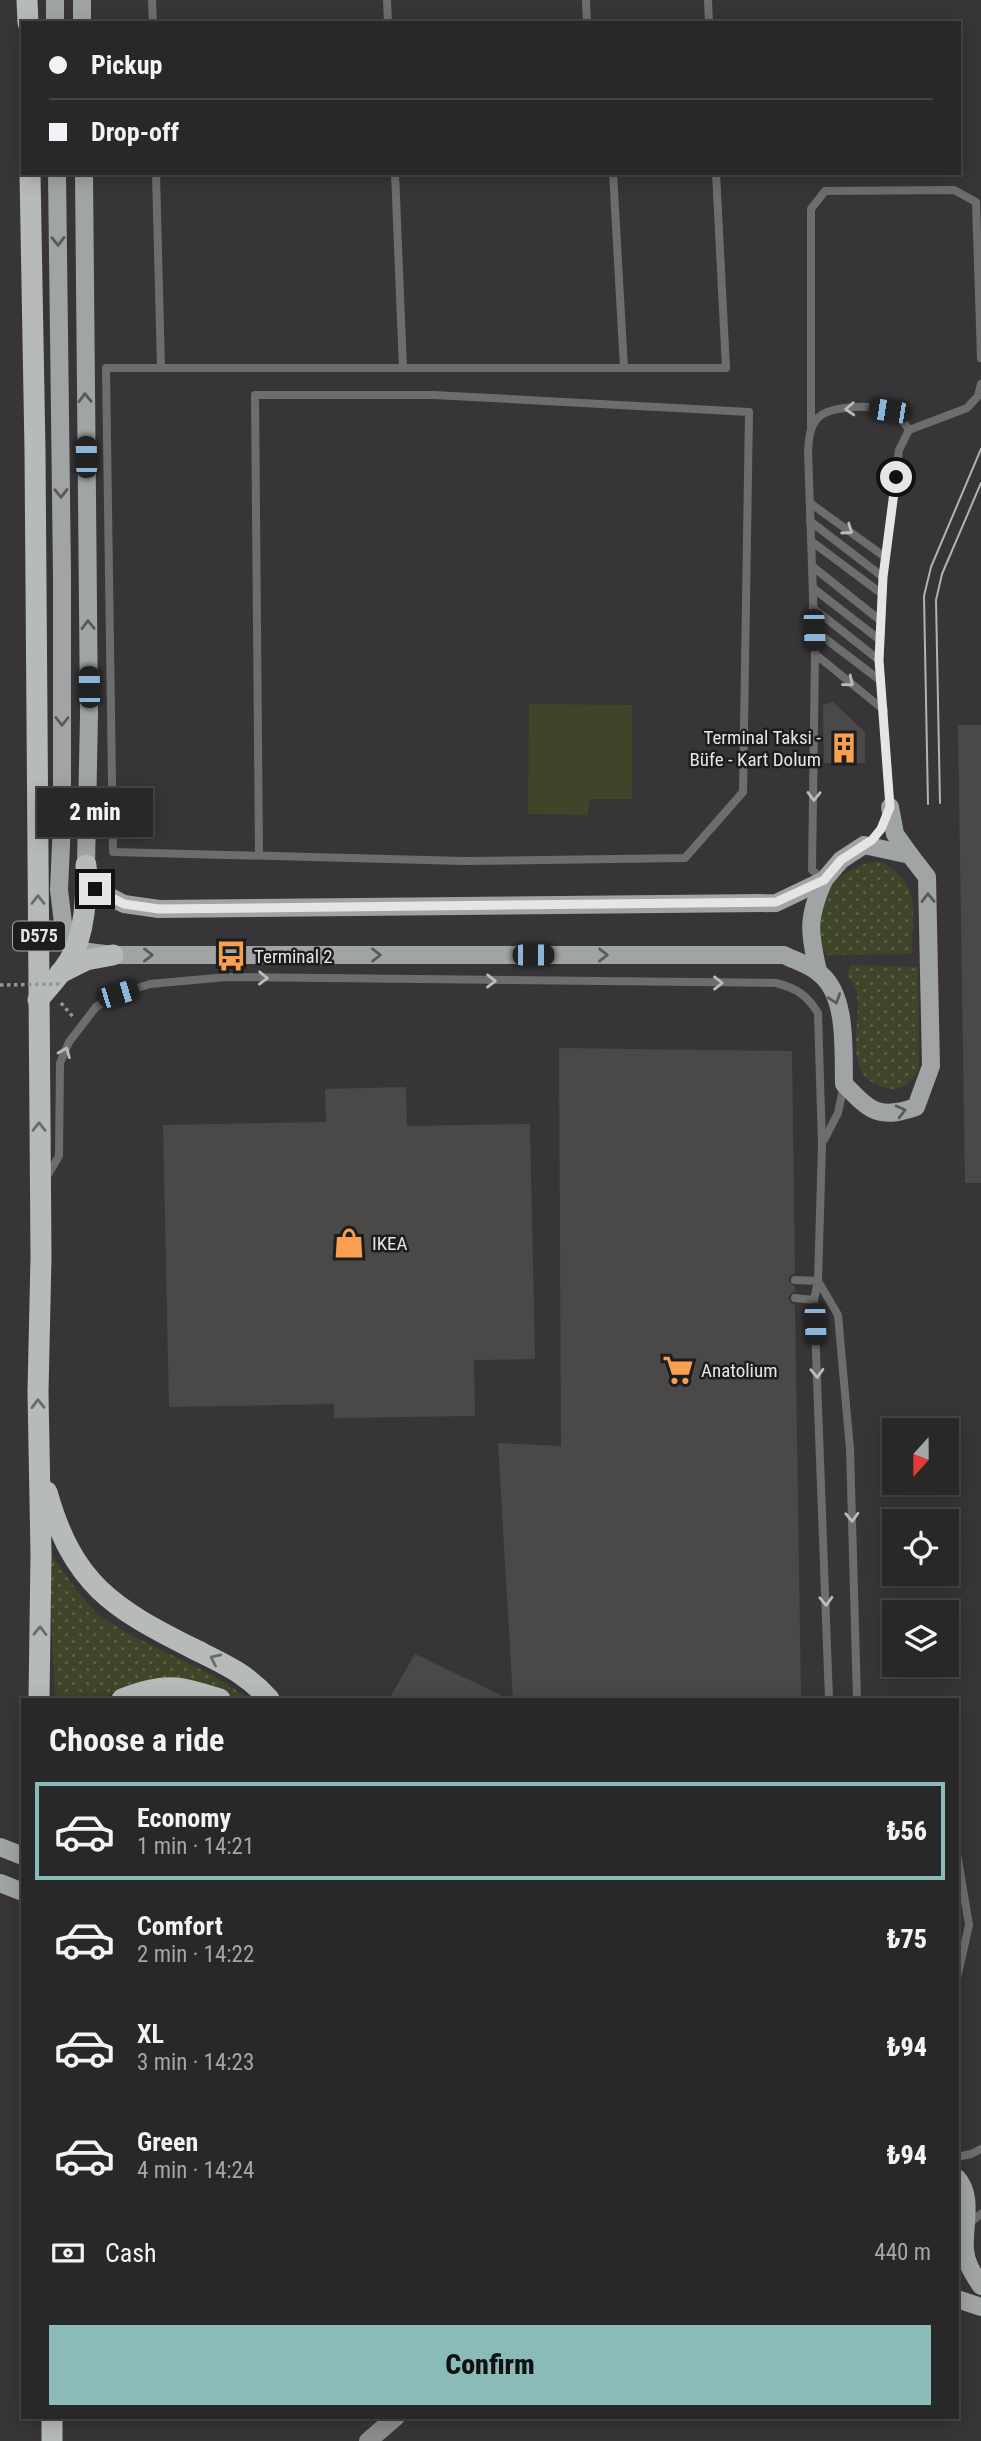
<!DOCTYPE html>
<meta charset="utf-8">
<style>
:root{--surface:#292829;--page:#313031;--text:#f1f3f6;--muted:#a5a6a8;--line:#454446;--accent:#8bbbb9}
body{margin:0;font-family:"Roboto Condensed",sans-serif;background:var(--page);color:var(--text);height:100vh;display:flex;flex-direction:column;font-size:26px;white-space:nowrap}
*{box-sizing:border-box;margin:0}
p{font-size:23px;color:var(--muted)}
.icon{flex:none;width:38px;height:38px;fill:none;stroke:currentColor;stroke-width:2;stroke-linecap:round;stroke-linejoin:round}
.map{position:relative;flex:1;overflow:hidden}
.panel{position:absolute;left:21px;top:1698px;width:938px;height:721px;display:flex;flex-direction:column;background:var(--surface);border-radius:0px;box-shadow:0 4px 18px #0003,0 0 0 2px var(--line)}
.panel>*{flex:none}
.guide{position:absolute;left:21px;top:21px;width:940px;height:154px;border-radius:0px;box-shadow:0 4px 18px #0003,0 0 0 2px var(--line);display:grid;align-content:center;height:154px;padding:0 28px;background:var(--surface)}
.needle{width:46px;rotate:201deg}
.controls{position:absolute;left:882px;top:1418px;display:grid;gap:14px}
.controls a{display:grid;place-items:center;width:77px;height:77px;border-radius:0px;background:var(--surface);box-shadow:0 4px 18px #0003,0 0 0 2px var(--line);font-size:35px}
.end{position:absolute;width:32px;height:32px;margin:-16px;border:9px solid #e6e5e6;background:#111;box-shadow:0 0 0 4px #111}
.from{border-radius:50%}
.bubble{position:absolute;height:49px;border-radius:0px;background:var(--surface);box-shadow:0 4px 18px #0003,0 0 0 2px var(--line);font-size:23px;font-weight:800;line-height:49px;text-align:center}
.car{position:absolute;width:21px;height:42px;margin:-21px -10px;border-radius:9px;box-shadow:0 0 5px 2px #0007;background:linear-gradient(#222 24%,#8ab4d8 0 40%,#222 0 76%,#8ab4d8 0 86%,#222 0)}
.guide b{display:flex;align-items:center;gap:24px;height:66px;font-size:26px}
.guide b+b{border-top:2px solid var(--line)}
.guide i{width:18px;height:18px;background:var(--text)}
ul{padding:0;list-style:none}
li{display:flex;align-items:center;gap:21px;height:98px;margin:0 14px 10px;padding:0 14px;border:4px solid transparent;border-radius:0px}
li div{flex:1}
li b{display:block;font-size:26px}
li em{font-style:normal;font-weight:800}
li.on{border-color:var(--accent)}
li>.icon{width:63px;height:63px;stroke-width:1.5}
h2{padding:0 28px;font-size:32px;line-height:84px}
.pay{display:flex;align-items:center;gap:18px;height:77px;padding:0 28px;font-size:26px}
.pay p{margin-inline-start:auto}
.button{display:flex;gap:14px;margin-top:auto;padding:14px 28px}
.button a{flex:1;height:80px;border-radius:0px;background:var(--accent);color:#111;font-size:28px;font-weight:800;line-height:80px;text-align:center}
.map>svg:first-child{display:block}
.grass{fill:url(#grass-dots)}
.garden{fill:#3f4528}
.building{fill:#4b4947}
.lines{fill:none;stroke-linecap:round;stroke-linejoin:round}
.path{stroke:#979697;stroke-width:3.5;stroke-dasharray:3.5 3.5;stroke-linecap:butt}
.lane{stroke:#6c6e6d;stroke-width:8}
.secondary{stroke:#8a8d8c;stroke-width:18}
.primary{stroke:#a1a4a4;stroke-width:18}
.highway{stroke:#b6bab9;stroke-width:21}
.tram{stroke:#b3b2b3;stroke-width:2}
.path-bridge{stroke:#979697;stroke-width:3.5;stroke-dasharray:3.5 3.5;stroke-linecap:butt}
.oneway{stroke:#595a5a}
.oneway2{stroke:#bbbbbc}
.oneway3{stroke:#6a6c6c}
.route{stroke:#e6e5e6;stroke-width:9}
.labels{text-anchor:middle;stroke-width:5;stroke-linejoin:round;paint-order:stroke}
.shield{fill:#1e1d1e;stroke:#aaa9aa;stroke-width:2}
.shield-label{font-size:18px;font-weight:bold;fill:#e6e5e6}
.poi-label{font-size:19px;fill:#e6e5e6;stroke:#1e1d1e;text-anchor:start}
</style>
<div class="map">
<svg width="981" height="2441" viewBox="0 0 981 2441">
<defs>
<pattern id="grass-dots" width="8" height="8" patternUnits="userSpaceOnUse" patternTransform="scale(1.75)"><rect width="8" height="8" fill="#3f4528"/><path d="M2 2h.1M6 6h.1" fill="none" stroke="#5b6047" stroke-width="1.8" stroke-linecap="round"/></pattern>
</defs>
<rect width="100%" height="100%" fill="#373537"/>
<!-- grass -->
<g class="grass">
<path d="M879,861C923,883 912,910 912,954L827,955C825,951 821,945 820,940C817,928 820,901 827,891C838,875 860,863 879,861Z"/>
<path d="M850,965L918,967L919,1069C913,1079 904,1091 890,1089C839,1079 862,1029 857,993C856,987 851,980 847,974Z"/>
<polygon points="49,1551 75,1588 98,1615 127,1633 214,1676 250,1699 226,1699 202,1682 165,1678 128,1685 101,1699 55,1699"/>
</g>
<!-- garden -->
<polygon class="garden" points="529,704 632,705 632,799 589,799 588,815 528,814"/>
<!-- building -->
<g class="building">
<polygon points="833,702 865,732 865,763 824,763 823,705"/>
<polygon points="958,725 981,725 981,1183 965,1183"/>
<polygon points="559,1048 792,1051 795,1273 790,1276 788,1280 795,1287 795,1291 790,1294 788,1298 791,1303 795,1305 801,1699 513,1699 498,1443 561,1446"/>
<polygon points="406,1087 407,1126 530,1124 535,1359 474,1360 475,1416 334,1418 334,1404 169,1407 163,1125 326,1122 325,1089"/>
<polygon points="415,1654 509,1699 389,1699"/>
</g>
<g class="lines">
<!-- path -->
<polyline class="path" points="61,1003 74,1018"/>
<!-- lane -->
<g class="lane">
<polyline points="152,0 153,23"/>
<polyline points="387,0 388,23"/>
<polyline points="586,0 587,23"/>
<polyline points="708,0 709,23"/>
<polyline points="156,173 161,368"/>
<polyline points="395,173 403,368"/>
<polyline points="613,173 624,368"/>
<polyline points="811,426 811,209 825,191 954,190 976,202 981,358"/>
<polyline points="810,503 885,557"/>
<polyline points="810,521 883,577"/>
<polyline points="811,541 882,594"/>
<polyline points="812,566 881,621"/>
<polyline points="813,588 880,640"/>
<polyline points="813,608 879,660"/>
<polyline points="814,630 881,681"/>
<polyline points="815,654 884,710"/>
<polyline points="890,807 879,660 883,577 899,450 909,430 967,408 978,396 981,384"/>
<polyline points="259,855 255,395 434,395 749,412 743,792 685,858 464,861 113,852 106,368 726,368 716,173"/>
<path d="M823,879L812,870L815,654L808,451C809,441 809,429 816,420C827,405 874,404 890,411C899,414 904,422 909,430"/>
<polyline points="824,1140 838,1113 844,1084"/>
<path d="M46,1178L59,1156L60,1063L69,1042L96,1007L116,995L150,984L227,977L776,983C796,988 807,995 818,1013L822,1145L818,1281L838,1315L850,1449L857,1699"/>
<polyline points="795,1280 818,1281 814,1300 829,1699"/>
<polyline points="795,1298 814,1300"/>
<polyline points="957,1854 969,1925 957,1978"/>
<polyline points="957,2157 971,2154 981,2149"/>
<polyline points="967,2225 981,2214"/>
</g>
<!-- secondary -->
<polyline class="secondary" points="368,2441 396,2417"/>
<!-- primary -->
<g class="primary">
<polyline points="82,0 82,23"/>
<polyline points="55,23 55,0"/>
<path d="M57,173L62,576V822L59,890L63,923L73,945L81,951L113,955H784C796,961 810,965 819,973C848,995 843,1051 844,1084C870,1111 878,1120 916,1107L931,1066L927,877L910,855L864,845L841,860L824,880L776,903L159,909L124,904L95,889L86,865L89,715L84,173"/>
<polyline points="890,807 895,834 910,855"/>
<path d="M818,971C809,932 807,918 824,880"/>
<polyline points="0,1847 23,1856"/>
<polyline points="0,1883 23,1892"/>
<path d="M957,2178C974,2196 963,2228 965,2250C966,2264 974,2275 981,2286"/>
<polyline points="957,2299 981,2307"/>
</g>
<!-- highway -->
<g class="highway">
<polyline points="27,0 28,23"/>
<polyline points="30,173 35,451 41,1257 38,1392 41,1554 39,1699"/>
<polyline points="60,973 86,960 113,955"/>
<path d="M38,1000C49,987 60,975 69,961C86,933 86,897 86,865"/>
<path d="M47,1492C73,1584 112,1608 194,1649C224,1664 246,1673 269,1699"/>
<path d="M122,1699C165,1682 178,1686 220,1699"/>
<polyline points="52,2417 52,2441"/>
</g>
<!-- tram -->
<g class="tram">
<polyline points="940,803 936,600 942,574 981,483"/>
<polyline points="928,804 924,596 931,567 981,449"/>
</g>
<!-- path-bridge -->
<polyline class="path-bridge" points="0,985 60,984"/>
</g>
<!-- one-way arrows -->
<defs><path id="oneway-chevron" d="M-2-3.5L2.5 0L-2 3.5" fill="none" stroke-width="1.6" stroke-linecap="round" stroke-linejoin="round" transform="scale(1.75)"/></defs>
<g class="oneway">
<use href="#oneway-chevron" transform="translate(58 241) rotate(89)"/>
<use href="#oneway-chevron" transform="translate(85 398) rotate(-91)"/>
<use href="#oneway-chevron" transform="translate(61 493) rotate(89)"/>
<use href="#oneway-chevron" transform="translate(88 625) rotate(-91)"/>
<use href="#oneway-chevron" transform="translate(62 721) rotate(90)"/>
<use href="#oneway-chevron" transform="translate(928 898) rotate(-91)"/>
<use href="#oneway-chevron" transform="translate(148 955)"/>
<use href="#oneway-chevron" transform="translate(376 955)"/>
<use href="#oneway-chevron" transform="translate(603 955)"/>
<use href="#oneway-chevron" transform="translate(835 999) rotate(71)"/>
<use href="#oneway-chevron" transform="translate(901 1111) rotate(-14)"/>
</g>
<g class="oneway2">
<use href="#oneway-chevron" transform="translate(850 409) rotate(177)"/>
<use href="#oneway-chevron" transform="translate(848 530) rotate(35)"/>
<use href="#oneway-chevron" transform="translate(849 682) rotate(39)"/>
<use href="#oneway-chevron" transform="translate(814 796) rotate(91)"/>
<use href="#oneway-chevron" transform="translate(263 978) rotate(1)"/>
<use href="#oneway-chevron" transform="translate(491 981) rotate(1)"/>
<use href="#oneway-chevron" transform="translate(718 983)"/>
<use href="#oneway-chevron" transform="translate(65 1052) rotate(-68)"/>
<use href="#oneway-chevron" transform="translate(817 1373) rotate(88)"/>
<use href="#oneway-chevron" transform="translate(852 1517) rotate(88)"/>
<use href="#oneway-chevron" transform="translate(826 1601) rotate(88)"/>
</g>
<g class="oneway3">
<use href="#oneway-chevron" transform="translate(38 900) rotate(-90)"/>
<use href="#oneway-chevron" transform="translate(39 1127) rotate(-90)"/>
<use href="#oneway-chevron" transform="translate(38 1404) rotate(-91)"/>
<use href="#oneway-chevron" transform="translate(40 1631) rotate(-89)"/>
<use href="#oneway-chevron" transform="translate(215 1659) rotate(-155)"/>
</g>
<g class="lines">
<!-- route -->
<polyline class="route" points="95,889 124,904 159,909 776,902 824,880 841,860 872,840 881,829 890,807 879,660 883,577 896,477"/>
</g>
<!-- icons -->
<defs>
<g id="building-bare" transform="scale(2.415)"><path d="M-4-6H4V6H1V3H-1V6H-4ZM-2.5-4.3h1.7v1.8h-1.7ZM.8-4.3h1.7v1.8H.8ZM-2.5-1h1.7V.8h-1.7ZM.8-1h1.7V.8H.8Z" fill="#fa9f4f" stroke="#1e1d1e" stroke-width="2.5" paint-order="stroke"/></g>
<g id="bus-bare" transform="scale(2.415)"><path d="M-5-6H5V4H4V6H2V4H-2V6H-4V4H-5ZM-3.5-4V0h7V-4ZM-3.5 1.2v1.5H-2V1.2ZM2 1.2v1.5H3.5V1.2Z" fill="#fa9f4f" stroke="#1e1d1e" stroke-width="2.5" paint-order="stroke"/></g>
<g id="shop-bare" transform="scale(2.415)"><path d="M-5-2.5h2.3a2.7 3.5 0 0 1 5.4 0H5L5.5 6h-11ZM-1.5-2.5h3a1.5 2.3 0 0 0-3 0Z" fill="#fa9f4f" stroke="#1e1d1e" stroke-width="2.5" paint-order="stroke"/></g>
<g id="supermarket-bare" transform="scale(2.415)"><path d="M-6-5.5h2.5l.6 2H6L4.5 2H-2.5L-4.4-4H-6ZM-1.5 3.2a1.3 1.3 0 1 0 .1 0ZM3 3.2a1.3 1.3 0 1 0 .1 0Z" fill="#fa9f4f" stroke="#1e1d1e" stroke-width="2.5" paint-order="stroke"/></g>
</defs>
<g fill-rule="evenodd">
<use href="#building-bare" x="844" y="748"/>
<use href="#bus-bare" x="231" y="956"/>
<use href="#shop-bare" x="349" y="1243"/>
<use href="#supermarket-bare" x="678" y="1370"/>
</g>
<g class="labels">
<!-- shield labels -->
<rect class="shield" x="13" y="921.5" width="52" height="29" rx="5"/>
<g class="shield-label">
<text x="39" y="942">D575</text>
</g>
<!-- poi labels -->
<g class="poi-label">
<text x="821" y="744" text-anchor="end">Terminal Taksi -<tspan x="821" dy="22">Büfe - Kart Dolum</tspan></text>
<text x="254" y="963">Terminal 2</text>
<text x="372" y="1250">IKEA</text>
<text x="701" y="1377">Anatolium</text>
</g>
</g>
</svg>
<div class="controls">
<a><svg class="needle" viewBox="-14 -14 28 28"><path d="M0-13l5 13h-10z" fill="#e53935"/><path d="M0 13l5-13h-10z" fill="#a5a6a8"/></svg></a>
<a><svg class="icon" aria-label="locate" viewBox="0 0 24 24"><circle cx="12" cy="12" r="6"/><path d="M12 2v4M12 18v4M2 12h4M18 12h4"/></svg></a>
<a><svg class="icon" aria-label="layers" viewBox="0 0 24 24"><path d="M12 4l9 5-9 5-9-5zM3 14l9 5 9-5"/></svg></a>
</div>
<i class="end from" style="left:896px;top:477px"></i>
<i class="end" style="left:95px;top:889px"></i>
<div class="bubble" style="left:37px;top:788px;width:116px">2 min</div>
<i class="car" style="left:889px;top:411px;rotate:279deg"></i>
<i class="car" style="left:86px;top:457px;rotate:359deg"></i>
<i class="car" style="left:814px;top:630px;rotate:178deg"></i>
<i class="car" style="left:89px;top:687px;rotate:359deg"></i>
<i class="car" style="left:533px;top:955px;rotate:90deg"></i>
<i class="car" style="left:118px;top:994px;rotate:73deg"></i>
<i class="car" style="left:815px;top:1324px;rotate:178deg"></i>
<div class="guide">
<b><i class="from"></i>Pickup</b>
<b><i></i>Drop-off</b>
</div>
<section class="panel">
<h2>Choose a ride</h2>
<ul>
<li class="on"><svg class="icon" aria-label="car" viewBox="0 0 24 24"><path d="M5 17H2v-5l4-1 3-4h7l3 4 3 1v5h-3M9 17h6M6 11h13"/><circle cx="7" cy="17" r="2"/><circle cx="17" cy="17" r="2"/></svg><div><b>Economy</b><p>1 min · 14:21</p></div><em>₺56</em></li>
<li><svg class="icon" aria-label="car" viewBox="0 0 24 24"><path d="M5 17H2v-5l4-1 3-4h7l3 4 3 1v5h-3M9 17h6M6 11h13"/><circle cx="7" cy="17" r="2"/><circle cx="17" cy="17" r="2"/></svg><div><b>Comfort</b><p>2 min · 14:22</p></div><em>₺75</em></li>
<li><svg class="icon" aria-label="car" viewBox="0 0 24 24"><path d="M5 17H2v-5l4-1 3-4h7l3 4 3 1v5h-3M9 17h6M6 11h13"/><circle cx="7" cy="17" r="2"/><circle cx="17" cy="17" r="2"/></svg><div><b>XL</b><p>3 min · 14:23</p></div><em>₺94</em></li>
<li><svg class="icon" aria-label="car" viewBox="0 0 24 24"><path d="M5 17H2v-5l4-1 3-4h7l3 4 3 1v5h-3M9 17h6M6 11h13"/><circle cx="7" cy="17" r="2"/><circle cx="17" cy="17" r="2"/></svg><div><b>Green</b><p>4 min · 14:24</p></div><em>₺94</em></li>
</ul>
<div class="pay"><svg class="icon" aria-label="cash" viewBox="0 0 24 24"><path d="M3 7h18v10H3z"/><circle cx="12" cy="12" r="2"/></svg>Cash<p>440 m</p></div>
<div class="button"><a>Confirm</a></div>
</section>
</div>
